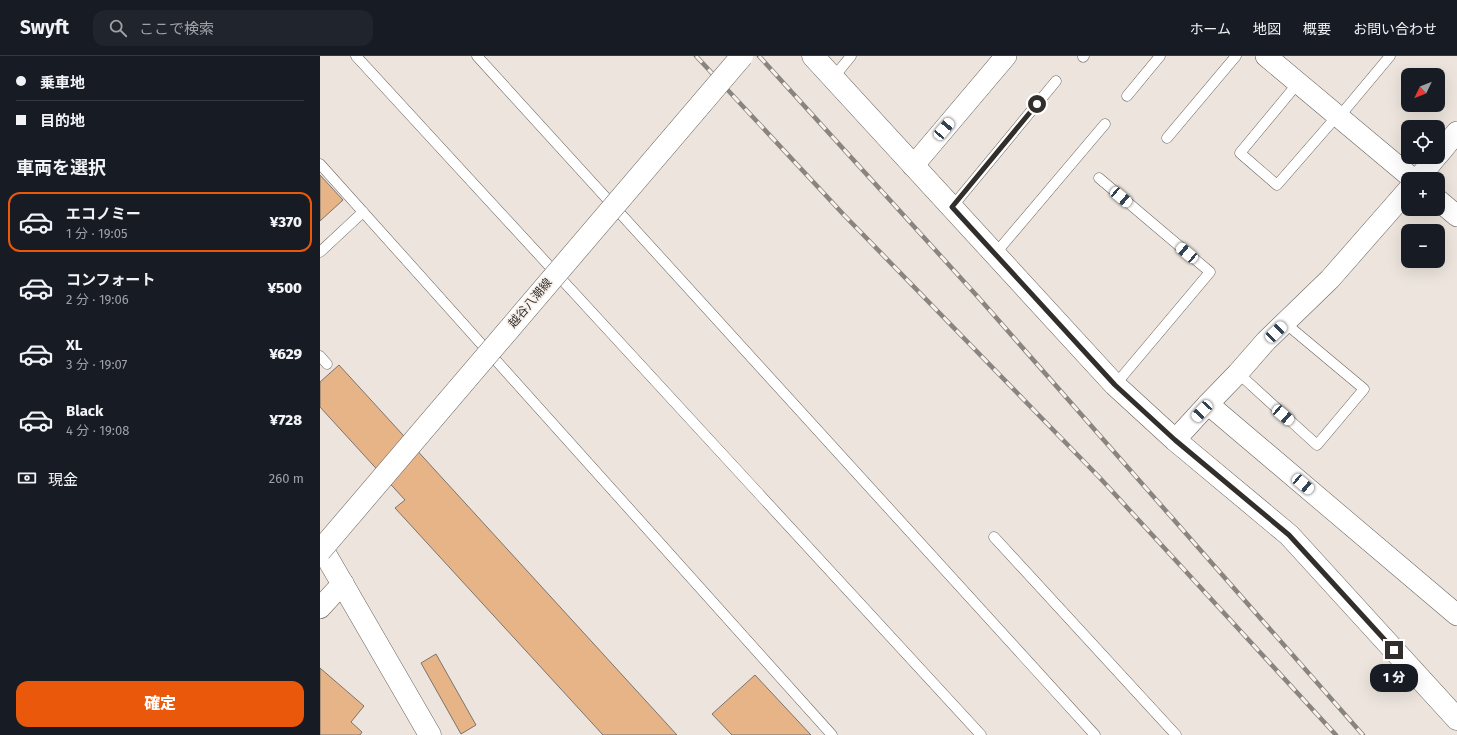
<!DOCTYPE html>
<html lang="ja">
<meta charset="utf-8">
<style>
:root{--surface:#171b24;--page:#20242c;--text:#f1f3f6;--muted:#9ea1a6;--line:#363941;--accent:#ea580c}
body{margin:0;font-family:"Fira Sans","Noto Sans JP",sans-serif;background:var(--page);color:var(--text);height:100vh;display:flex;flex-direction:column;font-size:15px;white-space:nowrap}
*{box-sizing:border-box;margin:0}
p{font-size:13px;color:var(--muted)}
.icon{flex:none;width:22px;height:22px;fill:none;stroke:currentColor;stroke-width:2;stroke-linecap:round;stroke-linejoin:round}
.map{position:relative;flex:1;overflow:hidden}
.sheet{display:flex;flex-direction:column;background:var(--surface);width:320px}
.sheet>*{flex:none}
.top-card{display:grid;align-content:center;height:88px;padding:0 16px;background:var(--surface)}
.needle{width:26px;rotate:227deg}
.fabs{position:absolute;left:1081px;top:12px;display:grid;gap:8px}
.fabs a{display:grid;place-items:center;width:44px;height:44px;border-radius:8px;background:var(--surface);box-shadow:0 4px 16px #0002;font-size:20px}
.end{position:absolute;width:18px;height:18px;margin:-9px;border:5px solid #312e2b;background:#fff;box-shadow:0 0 0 2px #fff}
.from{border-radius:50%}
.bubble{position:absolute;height:28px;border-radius:12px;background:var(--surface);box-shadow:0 4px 16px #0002;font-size:13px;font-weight:800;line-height:28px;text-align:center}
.car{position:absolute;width:12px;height:24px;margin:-12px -6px;border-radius:5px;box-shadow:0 0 3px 1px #0007;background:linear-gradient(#fff 24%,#345 0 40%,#fff 0 76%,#345 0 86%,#fff 0)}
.top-card b{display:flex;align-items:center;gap:14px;height:38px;font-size:15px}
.top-card b+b{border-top:1px solid var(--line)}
.top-card i{width:10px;height:10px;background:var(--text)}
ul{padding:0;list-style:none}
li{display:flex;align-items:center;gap:12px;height:60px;margin:0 8px 6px;padding:0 8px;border:2px solid transparent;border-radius:12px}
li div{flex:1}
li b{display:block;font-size:15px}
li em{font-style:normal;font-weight:800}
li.selected{border-color:var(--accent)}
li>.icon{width:36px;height:36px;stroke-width:1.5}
h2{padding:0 16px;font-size:18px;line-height:48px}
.pay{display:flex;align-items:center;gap:10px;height:44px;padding:0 16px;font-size:15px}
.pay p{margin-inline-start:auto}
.primary-button{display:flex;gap:8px;margin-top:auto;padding:8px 16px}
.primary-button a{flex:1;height:46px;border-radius:12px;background:var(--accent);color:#fff;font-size:16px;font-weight:800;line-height:46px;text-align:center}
header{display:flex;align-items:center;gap:24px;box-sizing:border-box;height:56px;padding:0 20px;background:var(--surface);border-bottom:1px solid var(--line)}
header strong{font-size:19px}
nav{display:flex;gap:22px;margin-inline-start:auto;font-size:14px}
.search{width:280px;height:36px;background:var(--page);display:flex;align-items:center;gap:10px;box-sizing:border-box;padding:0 14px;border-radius:12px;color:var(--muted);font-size:15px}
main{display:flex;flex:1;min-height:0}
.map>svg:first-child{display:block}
.building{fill:#e7b487;stroke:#7b746e}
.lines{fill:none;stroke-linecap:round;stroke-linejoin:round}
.lane-casing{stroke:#6a635e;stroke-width:11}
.street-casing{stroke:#6a635e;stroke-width:22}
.secondary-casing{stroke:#6a635e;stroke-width:23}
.lane{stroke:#fff;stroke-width:10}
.street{stroke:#fff;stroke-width:21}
.secondary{stroke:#fff;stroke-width:22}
.rail-casing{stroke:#89847f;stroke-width:4.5}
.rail{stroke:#f9f1eb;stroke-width:3;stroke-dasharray:9;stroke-linecap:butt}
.secondary-bridge-casing{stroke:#6a635e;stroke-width:23;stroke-linecap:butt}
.secondary-bridge{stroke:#fff;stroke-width:22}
.route{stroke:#312e2b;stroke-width:5}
.labels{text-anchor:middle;stroke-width:3.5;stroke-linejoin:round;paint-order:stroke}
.street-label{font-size:12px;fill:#312e2b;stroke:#f9f1eb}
</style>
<header>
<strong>Swyft</strong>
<div class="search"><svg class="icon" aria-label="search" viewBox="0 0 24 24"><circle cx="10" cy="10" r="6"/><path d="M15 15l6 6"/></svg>ここで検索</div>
<nav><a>ホーム</a><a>地図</a><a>概要</a><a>お問い合わせ</a></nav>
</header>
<main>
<section class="sheet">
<div class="top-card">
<b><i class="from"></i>乗車地</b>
<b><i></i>目的地</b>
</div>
<h2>車両を選択</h2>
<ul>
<li class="selected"><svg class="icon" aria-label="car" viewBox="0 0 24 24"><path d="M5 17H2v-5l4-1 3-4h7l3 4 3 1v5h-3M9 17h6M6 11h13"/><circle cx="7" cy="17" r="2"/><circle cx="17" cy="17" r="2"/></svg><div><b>エコノミー</b><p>1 分 · 19:05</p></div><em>¥370</em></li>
<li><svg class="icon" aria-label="car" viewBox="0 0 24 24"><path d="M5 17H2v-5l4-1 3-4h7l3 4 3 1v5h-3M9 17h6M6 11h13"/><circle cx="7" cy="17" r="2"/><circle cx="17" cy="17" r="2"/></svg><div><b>コンフォート</b><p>2 分 · 19:06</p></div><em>¥500</em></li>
<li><svg class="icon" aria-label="car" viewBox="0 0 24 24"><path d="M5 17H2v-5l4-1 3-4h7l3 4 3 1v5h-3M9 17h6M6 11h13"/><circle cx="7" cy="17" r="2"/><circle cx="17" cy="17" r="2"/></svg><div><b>XL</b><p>3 分 · 19:07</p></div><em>¥629</em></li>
<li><svg class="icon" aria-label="car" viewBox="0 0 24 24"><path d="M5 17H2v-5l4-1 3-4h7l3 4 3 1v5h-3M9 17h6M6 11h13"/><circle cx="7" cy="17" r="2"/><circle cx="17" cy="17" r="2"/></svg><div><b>Black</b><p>4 分 · 19:08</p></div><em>¥728</em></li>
</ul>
<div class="pay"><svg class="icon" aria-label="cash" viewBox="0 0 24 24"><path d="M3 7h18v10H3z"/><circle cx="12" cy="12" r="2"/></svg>現金<p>260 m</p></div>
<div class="primary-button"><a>確定</a></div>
</section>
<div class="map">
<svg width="1137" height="679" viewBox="0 0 1137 679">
<rect width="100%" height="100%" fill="#ece4dd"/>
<!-- building -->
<g class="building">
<polygon points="0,119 23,144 0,165"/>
<polygon points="19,309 357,679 283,679 75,452 85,444 0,351 0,326"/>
<polygon points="116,598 156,669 141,678 101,607"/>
<polygon points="0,612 44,650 31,666 42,676 40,679 0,679"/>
<polygon points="435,619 491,679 412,679 392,658"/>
</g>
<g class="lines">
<!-- lane casing -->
<g class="lane-casing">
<g id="lane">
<polyline points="36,0 661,679"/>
<polyline points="157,0 775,679"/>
<polyline points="763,1 764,0"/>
<polyline points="513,22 531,0"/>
<polyline points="978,27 920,97 957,129 1017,60"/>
<polyline points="807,40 840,0"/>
<polyline points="1019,61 1070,0"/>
<polyline points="847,82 916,0"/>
<polyline points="0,108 512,679"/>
<polyline points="779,122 890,216 795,329"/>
<polyline points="632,151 736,25"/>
<polyline points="0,196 43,156"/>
<polyline points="675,198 785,68"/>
<polyline points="0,300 7,308"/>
<polyline points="918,317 997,389 1044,333 965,267"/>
<polyline points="674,481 856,679"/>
</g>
</g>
<!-- street casing -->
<g class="street-casing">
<g id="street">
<polyline points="946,0 1093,123"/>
<polyline points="1118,99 1137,76"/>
<polyline points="593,110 686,0"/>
<polyline points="1098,123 1116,101"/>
<polyline points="1118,144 1137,160"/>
<polyline points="888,348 1137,559"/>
<polyline points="855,384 888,348 918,317 946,285 1010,223 1088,134"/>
<polyline points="0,552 23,527"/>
</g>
</g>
<!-- secondary casing -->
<g class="secondary-casing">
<g id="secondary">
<polyline points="493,0 795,329 855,384 969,479 1137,663"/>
<polyline points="0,489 110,679"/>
</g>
</g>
<!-- lane -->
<use href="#lane" class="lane"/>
<!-- street -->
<use href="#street" class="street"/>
<!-- secondary -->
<use href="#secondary" class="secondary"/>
<!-- rail casing -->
<g class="rail-casing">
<g id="rail">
<polyline points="376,0 524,159 780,422 1016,679"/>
<polyline points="439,0 658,241 1043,679"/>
</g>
</g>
<!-- rail -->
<use href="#rail" class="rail"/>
<!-- secondary-bridge casing -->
<g class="secondary-bridge-casing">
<polyline id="secondary-bridge" points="0,495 422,0"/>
</g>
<!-- secondary-bridge -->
<use href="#secondary-bridge" class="secondary-bridge"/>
</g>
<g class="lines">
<!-- route -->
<polyline class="route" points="717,48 632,151 795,329 855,384 969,479 1074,594"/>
</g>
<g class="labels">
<!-- street labels -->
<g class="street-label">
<text transform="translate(210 247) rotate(-50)" y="4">越谷八潮線</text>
</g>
</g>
</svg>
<div class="fabs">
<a><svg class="needle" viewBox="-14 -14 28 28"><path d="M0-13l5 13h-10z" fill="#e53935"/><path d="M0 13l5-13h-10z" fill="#9ea1a6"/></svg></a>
<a><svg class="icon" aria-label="locate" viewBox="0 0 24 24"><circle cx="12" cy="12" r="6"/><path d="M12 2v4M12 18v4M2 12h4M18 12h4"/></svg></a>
<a>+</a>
<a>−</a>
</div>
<i class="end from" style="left:717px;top:48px"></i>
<i class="end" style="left:1074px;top:594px"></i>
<div class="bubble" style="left:1050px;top:608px;width:48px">1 分</div>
<i class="car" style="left:624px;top:73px;rotate:40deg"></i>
<i class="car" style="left:801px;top:141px;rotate:130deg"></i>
<i class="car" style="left:867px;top:197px;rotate:310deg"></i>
<i class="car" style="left:956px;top:276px;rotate:46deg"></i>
<i class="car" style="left:882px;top:355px;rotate:223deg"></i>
<i class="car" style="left:963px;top:359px;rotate:131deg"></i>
<i class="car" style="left:983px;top:428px;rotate:130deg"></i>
</div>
</main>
